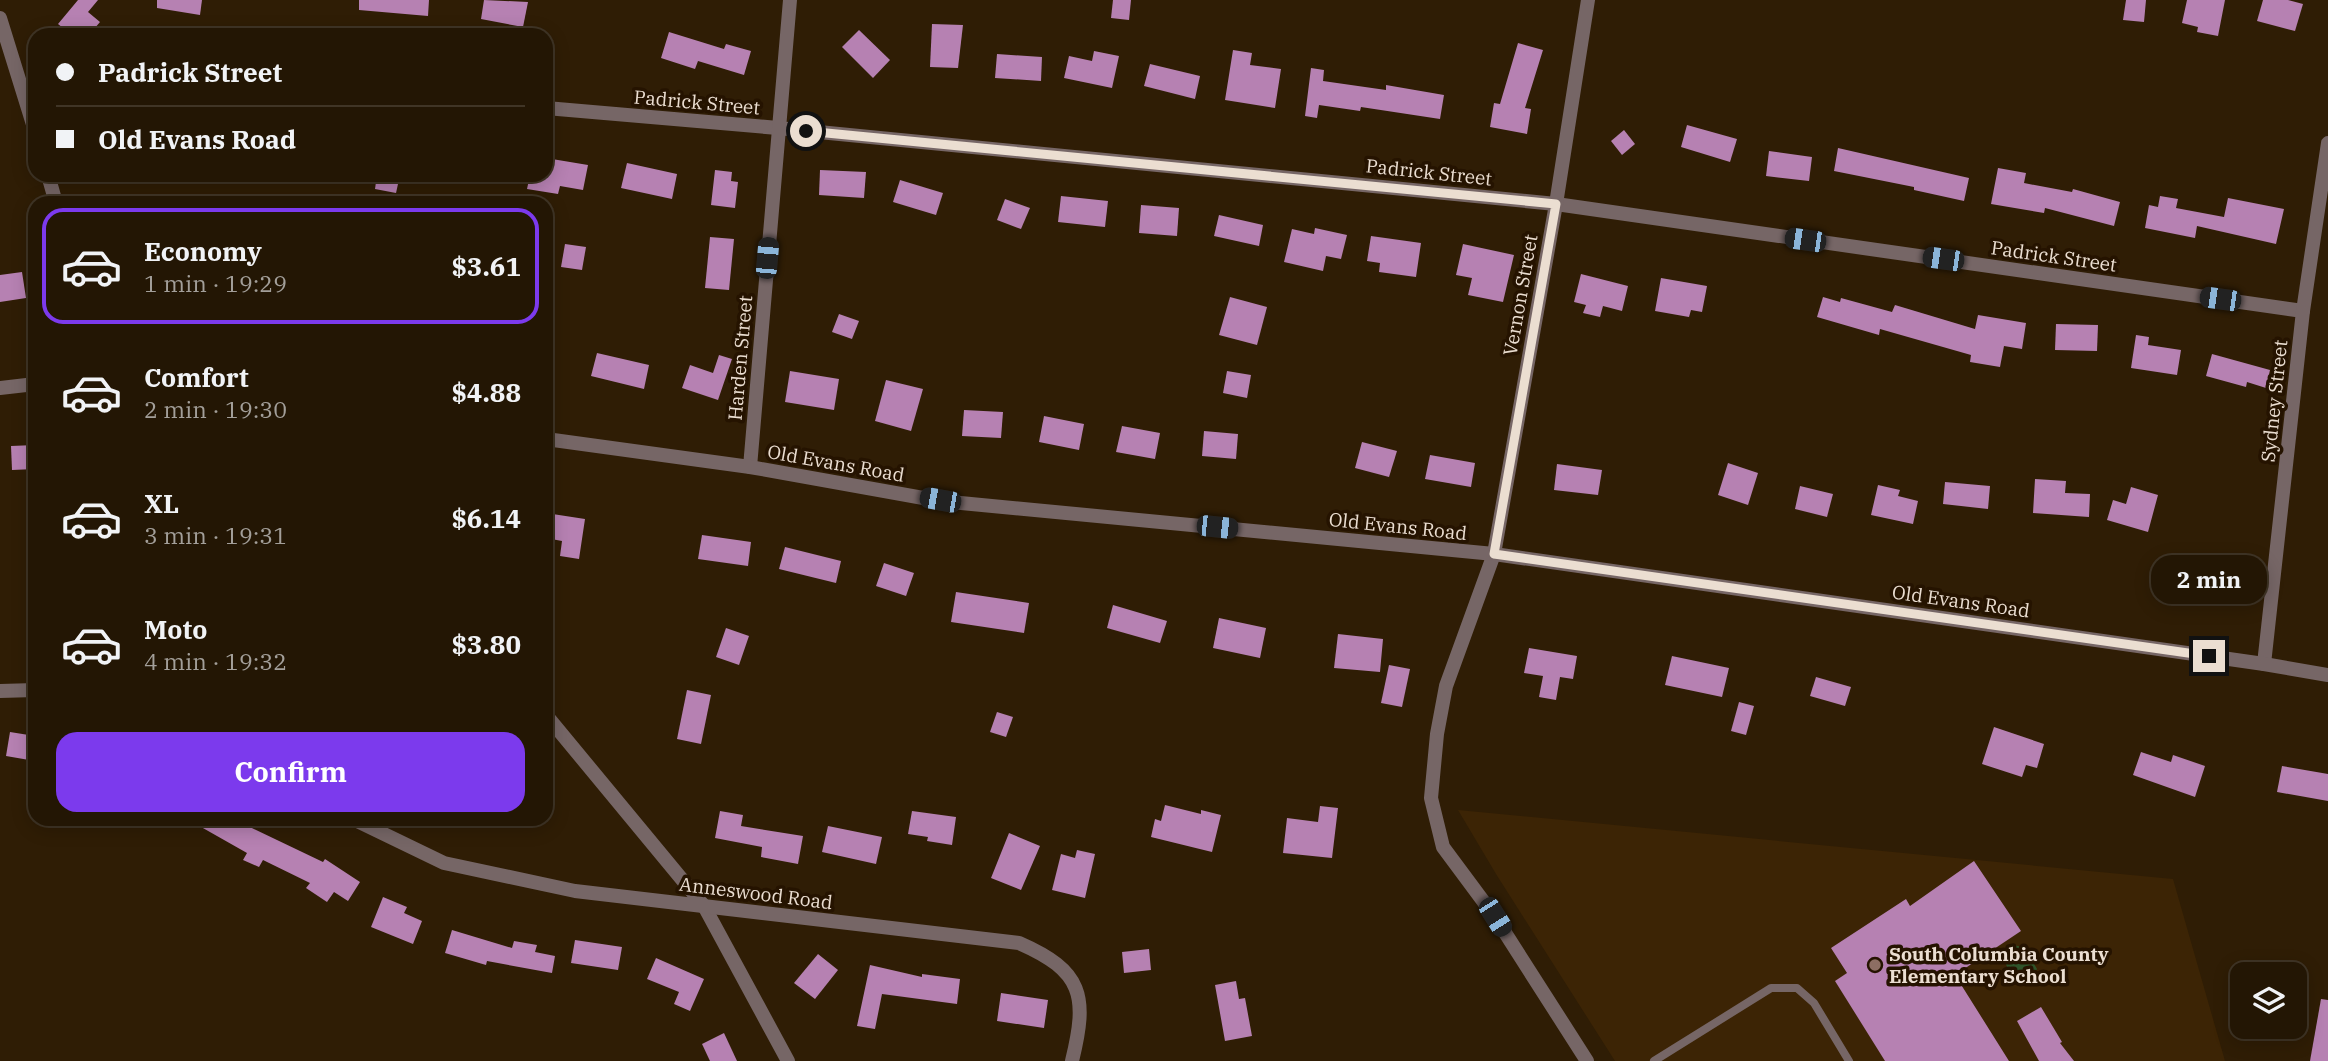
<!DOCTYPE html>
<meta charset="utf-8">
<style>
:root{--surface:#231604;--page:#2f2313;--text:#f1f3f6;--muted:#a39f9a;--line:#403526;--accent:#7c3aed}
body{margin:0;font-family:"IBM Plex Serif",serif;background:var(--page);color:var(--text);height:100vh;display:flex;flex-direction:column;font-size:26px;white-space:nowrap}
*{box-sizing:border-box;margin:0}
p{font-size:23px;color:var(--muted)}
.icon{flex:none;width:38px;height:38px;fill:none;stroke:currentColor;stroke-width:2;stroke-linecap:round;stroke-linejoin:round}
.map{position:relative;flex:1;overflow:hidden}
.panel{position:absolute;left:28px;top:196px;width:525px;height:630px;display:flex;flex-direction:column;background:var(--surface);border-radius:21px;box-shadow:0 4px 18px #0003,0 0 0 2px var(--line)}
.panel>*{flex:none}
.hud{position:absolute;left:28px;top:28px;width:525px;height:154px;border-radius:21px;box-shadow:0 4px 18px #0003,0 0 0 2px var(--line);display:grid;align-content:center;height:154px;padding:0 28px;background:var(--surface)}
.tools{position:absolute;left:2230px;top:962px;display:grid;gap:14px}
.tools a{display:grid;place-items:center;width:77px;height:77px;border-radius:14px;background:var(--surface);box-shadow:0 4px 18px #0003,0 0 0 2px var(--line);font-size:35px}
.end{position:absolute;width:32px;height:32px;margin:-16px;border:9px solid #ebded1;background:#111;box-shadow:0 0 0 4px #111}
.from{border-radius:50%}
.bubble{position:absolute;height:49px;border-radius:21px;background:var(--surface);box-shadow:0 4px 18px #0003,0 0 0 2px var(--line);font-size:23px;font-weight:800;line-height:49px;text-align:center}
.car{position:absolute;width:21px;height:42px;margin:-21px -10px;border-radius:9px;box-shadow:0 0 5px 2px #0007;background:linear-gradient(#222 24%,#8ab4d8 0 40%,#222 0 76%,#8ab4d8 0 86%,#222 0)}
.hud b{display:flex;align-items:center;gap:24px;height:66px;font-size:26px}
.hud b+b{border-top:2px solid var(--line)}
.hud i{width:18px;height:18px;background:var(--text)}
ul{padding:12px 0 0;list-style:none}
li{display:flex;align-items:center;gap:21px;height:116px;margin:0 14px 10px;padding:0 14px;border:4px solid transparent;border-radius:21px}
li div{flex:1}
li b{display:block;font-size:26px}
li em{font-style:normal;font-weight:800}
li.on{border-color:var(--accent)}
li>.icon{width:63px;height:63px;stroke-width:1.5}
.button{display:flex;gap:14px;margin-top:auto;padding:14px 28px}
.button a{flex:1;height:80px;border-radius:21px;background:var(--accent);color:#fff;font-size:28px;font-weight:800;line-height:80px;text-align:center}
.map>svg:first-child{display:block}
.built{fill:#3c2405}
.park{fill:url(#park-tufts)}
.building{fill:#b681b2}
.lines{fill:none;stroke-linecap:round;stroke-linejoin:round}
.service{stroke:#766666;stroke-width:8}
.minor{stroke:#766666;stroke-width:14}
.tertiary{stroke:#766666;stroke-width:14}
.route{stroke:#ebded1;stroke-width:9}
.education-dot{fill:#8d6e63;stroke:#251300;stroke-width:2.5}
.labels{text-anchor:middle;stroke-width:7;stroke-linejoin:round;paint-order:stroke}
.street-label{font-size:19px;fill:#ebded1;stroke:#251300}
.poi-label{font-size:19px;font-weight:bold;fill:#ebded1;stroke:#251300;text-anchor:start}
</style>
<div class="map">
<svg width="2328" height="1061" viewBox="0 0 2328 1061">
<defs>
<pattern id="park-tufts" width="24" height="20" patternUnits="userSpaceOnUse" patternTransform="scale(1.75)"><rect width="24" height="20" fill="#2f5329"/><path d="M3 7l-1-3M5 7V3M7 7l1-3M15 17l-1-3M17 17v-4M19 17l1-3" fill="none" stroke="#4d6b47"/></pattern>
</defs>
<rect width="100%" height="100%" fill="#2f1d05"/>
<!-- built -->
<polygon class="built" points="1458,810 2173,879 2225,1061 1615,1061 1496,874"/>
<!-- park -->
<path class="park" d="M2012,945L2024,947L2037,969L2028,983C2011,983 2009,969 2002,956L2008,947Z"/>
<!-- building -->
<g class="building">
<polygon points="78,0 98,0 88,12 100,22 89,35 72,35 58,24"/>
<polygon points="157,0 202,0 200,15 157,8"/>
<polygon points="359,0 429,0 428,16 359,10"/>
<polygon points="484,0 528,2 523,27 481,19"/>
<polygon points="1113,0 1131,0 1129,20 1111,18"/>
<polygon points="2126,0 2146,0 2144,22 2123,20"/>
<polygon points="2187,0 2225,0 2218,36 2197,32 2198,27 2182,23"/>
<polygon points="2263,0 2288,0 2303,4 2295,31 2257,21"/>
<polygon points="932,24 963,25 958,68 930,67"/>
<polygon points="859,30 890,60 873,78 842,47"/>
<polygon points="669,32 724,49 726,44 751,51 744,75 698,61 695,69 661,58"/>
<polygon points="1518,43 1543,50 1525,108 1531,109 1527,134 1490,127 1494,103 1500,104"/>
<polygon points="1233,50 1252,53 1250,65 1281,69 1275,108 1225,100"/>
<polygon points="1094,51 1119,56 1112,88 1064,78 1069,56 1092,61"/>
<polygon points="997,54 1042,57 1041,81 995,78"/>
<polygon points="1150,64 1200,76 1195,99 1144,86"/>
<polygon points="1311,68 1324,70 1323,81 1386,90 1386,85 1444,95 1440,119 1361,107 1360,111 1319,105 1317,118 1305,116"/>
<polygon points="1687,125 1737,139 1730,162 1681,147"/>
<polygon points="1624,130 1635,144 1622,155 1611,141"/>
<polygon points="1838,148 1969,178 1964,201 1914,190 1914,187 1834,171"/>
<polygon points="1769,151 1812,157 1809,181 1766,176"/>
<polygon points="546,158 588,165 583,190 560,186 558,194 527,189 530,175 546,175"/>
<polygon points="627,163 677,174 672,199 621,188"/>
<polygon points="1998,168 2026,173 2024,183 2072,192 2073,189 2120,202 2114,226 2045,208 2044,213 1991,204"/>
<polygon points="715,170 732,172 731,181 738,182 735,208 711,205"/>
<polygon points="820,170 866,172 864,198 819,195"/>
<polygon points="377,175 400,175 396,193 375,189"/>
<polygon points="900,180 943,193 936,215 893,202"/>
<polygon points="1061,196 1108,201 1105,227 1058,222"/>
<polygon points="2160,196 2178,199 2176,208 2224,217 2228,198 2284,209 2276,244 2197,226 2195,238 2145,228 2149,205 2158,207"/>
<polygon points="1005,199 1030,208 1021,229 997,220"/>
<polygon points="1141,205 1179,208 1177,236 1139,233"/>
<polygon points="1219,215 1263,225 1259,246 1214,236"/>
<polygon points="1315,228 1347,235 1341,259 1326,256 1323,271 1284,262 1292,229 1314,234"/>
<polygon points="1371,236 1421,243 1416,277 1379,272 1380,263 1367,261"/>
<polygon points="710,237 734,239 729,290 705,288"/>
<polygon points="565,244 586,247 582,270 561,267"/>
<polygon points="1463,244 1514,255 1503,302 1468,295 1472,278 1456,275"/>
<polygon points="22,272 26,298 0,302 0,275"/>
<polygon points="1581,274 1628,286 1622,311 1603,306 1600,317 1583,313 1586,305 1574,302"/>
<polygon points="1661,278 1707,286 1702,312 1691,310 1689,317 1655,311"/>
<polygon points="1230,297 1267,307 1257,345 1219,335"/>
<polygon points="1823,297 1840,302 1841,298 1892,312 1895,305 1975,329 1978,315 2026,323 2022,349 2004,346 2000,367 1970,362 1971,355 1880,329 1879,335 1817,317"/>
<polygon points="839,314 859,321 852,339 832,332"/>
<polygon points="2056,324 2098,325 2097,351 2055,350"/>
<polygon points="2136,335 2149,337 2148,345 2181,350 2177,375 2131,368"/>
<polygon points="597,353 649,365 644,389 591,376"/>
<polygon points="2212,354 2270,370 2266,388 2247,382 2246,387 2206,376"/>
<polygon points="719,355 732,359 718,400 682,388 690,365 713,373"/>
<polygon points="790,371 839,379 834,410 785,402"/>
<polygon points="1227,371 1251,375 1247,398 1223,393"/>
<polygon points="886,380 923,389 911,431 875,421"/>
<polygon points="964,410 1003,412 1001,438 962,436"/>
<polygon points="1044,416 1084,424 1079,450 1039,442"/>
<polygon points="1122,426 1160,433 1155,459 1116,452"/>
<polygon points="1204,431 1238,434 1236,459 1202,456"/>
<polygon points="1362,442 1397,451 1389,477 1355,468"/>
<polygon points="35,445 35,469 12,470 11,446"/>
<polygon points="1430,455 1475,463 1471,487 1425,479"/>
<polygon points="1728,463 1758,473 1748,505 1718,495"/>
<polygon points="1557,464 1602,470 1598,495 1554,490"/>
<polygon points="2035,479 2066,481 2065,493 2090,494 2089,517 2033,513"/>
<polygon points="1945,482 1990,486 1988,509 1943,504"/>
<polygon points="1878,485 1900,490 1898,496 1918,501 1913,524 1871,515"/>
<polygon points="1800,486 1833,494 1827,517 1795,509"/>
<polygon points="2131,487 2158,495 2148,532 2107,520 2113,500 2126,504"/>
<polygon points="546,513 585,519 579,559 560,556 562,541 546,538"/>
<polygon points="702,535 751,542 748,566 698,559"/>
<polygon points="785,547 841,561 836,583 779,569"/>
<polygon points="884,563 914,573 906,596 876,586"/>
<polygon points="956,592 1029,603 1024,633 951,622"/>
<polygon points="1113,605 1167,621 1160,643 1107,628"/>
<polygon points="1219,618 1266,628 1260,658 1213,648"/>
<polygon points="726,628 749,636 739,665 716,657"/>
<polygon points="1338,634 1383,639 1380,672 1334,668"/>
<polygon points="1529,648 1577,656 1573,679 1560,677 1556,700 1539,697 1543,676 1524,673"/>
<polygon points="1672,656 1729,668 1722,697 1665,685"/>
<polygon points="1389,665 1410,669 1402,707 1381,703"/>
<polygon points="1816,677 1851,687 1845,706 1810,696"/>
<polygon points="687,690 711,695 701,744 677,739"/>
<polygon points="1739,702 1754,706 1746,735 1731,731"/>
<polygon points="997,712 1013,717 1006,737 990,732"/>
<polygon points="1994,727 2044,744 2037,768 2026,765 2022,777 1982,764"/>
<polygon points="10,732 35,736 35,761 6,756"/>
<polygon points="2141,752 2171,762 2173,755 2205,766 2195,797 2133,775"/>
<polygon points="2282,766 2328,774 2328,801 2277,792"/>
<polygon points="1165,805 1201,814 1201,810 1221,815 1212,852 1151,837 1155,819 1161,821"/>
<polygon points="1320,806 1338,808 1332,858 1283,853 1287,818 1318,822"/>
<polygon points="720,811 743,815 741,826 803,836 798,864 761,857 762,847 715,838"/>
<polygon points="912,811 956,817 952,845 927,841 928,837 908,834"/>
<polygon points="187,819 233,819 323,862 325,859 360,882 348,901 334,892 327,902 306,888 310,883 263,860 259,867 243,860 247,853"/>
<polygon points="828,826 882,837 876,864 822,852"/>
<polygon points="1009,833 1040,846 1021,890 991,878"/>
<polygon points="1077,850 1095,854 1085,898 1052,890 1061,854 1075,858"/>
<polygon points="1974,861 2021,931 1955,975 2009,1061 1885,1061 1835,981 1847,973 1831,948 1906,899 1910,906"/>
<polygon points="383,897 407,907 404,913 422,921 413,944 371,927"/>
<polygon points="452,930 512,948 514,941 537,945 535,952 555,956 552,973 487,961 486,965 445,953"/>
<polygon points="575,940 622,947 618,970 571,963"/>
<polygon points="1149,949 1151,970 1124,973 1122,952"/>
<polygon points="818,954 838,970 815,999 794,983"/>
<polygon points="656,958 704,979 690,1011 674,1004 679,992 647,979"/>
<polygon points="870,965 922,977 922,974 960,979 957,1004 882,994 875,1029 857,1026"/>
<polygon points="1236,981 1239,999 1245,998 1252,1036 1225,1041 1215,985"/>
<polygon points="1001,993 1048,1000 1044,1028 997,1021"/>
<polygon points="2321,999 2328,1000 2328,1061 2310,1061"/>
<polygon points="2041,1007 2062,1042 2060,1043 2074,1061 2039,1061 2017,1021"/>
<polygon points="724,1033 737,1061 710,1061 702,1044"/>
</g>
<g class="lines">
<!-- service -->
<polyline class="service" points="1654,1061 1771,988 1797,988 1814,1003 1849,1061"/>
<!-- minor -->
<g class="minor">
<polyline points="0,18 35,131"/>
<polyline points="546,108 778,128 1556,204 2303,311"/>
<polyline points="48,175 56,203"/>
<polyline points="750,467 790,0"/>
<polyline points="2264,664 2303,311 2328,143"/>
<polyline points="0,691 35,690"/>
<polyline points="546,715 704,906 788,1061"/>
<path d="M353,819L444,863L575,891L1019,943C1083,971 1088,996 1072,1061"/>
<polyline points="1587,1061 1495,917 1443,847 1431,798 1437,734 1446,686 1494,554 1556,204 1588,0"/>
</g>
<!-- tertiary -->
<g class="tertiary">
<polyline points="0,388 35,384"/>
<polyline points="546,439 750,467 940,501 1494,554 2264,664 2328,675"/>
</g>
</g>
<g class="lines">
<!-- route -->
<polyline class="route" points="806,131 1556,204 1494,554 2209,656"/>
</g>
<!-- markers -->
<circle class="education-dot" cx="1875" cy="965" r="7"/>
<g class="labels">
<!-- street labels -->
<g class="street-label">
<text transform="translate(697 102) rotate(5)" y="7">Padrick Street</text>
<text transform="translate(1429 172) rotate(6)" y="7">Padrick Street</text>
<text transform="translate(2054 256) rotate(8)" y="7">Padrick Street</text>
<text transform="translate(1520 295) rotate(-80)" y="7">Vernon Street</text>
<text transform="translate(740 358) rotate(-85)" y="7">Harden Street</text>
<text transform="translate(2274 401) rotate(-84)" y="7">Sydney Street</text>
<text transform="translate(836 463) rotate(10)" y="7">Old Evans Road</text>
<text transform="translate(1398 526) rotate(6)" y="7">Old Evans Road</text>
<text transform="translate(1961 601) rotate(8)" y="7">Old Evans Road</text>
<text transform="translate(756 893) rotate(7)" y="7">Anneswood Road</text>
</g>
<!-- poi labels -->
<g class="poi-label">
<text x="1889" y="961">South Columbia County<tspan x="1889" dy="22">Elementary School</tspan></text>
</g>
</g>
</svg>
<div class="tools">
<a><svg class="icon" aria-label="layers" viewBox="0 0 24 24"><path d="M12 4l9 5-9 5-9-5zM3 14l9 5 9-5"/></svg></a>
</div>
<i class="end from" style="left:806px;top:131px"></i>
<i class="end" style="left:2209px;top:656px"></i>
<div class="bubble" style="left:2151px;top:555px;width:116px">2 min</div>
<i class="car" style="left:1805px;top:240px;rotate:278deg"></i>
<i class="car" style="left:767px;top:258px;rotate:5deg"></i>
<i class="car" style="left:1943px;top:259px;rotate:278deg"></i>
<i class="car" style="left:2220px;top:299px;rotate:278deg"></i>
<i class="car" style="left:940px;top:500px;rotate:280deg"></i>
<i class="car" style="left:1217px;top:527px;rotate:96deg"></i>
<i class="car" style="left:1495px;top:917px;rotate:148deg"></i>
<div class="hud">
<b><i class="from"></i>Padrick Street</b>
<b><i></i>Old Evans Road</b>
</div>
<section class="panel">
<ul>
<li class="on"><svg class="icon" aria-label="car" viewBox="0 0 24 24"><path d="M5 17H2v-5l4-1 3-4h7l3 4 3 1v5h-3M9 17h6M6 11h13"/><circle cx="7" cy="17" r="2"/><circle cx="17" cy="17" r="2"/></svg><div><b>Economy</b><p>1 min · 19:29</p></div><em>$3.61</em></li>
<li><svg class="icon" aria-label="car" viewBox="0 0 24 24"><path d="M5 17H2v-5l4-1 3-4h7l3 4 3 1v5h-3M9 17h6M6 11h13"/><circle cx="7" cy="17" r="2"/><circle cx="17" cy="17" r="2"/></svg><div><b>Comfort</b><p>2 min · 19:30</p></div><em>$4.88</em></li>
<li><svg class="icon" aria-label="car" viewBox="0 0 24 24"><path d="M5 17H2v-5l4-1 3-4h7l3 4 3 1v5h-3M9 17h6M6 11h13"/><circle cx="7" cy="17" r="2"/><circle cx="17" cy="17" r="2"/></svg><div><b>XL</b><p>3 min · 19:31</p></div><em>$6.14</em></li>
<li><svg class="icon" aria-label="car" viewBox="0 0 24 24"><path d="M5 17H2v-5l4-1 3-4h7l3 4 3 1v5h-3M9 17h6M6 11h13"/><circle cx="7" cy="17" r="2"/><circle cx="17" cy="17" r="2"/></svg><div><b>Moto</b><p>4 min · 19:32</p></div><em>$3.80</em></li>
</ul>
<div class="button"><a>Confirm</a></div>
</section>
</div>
